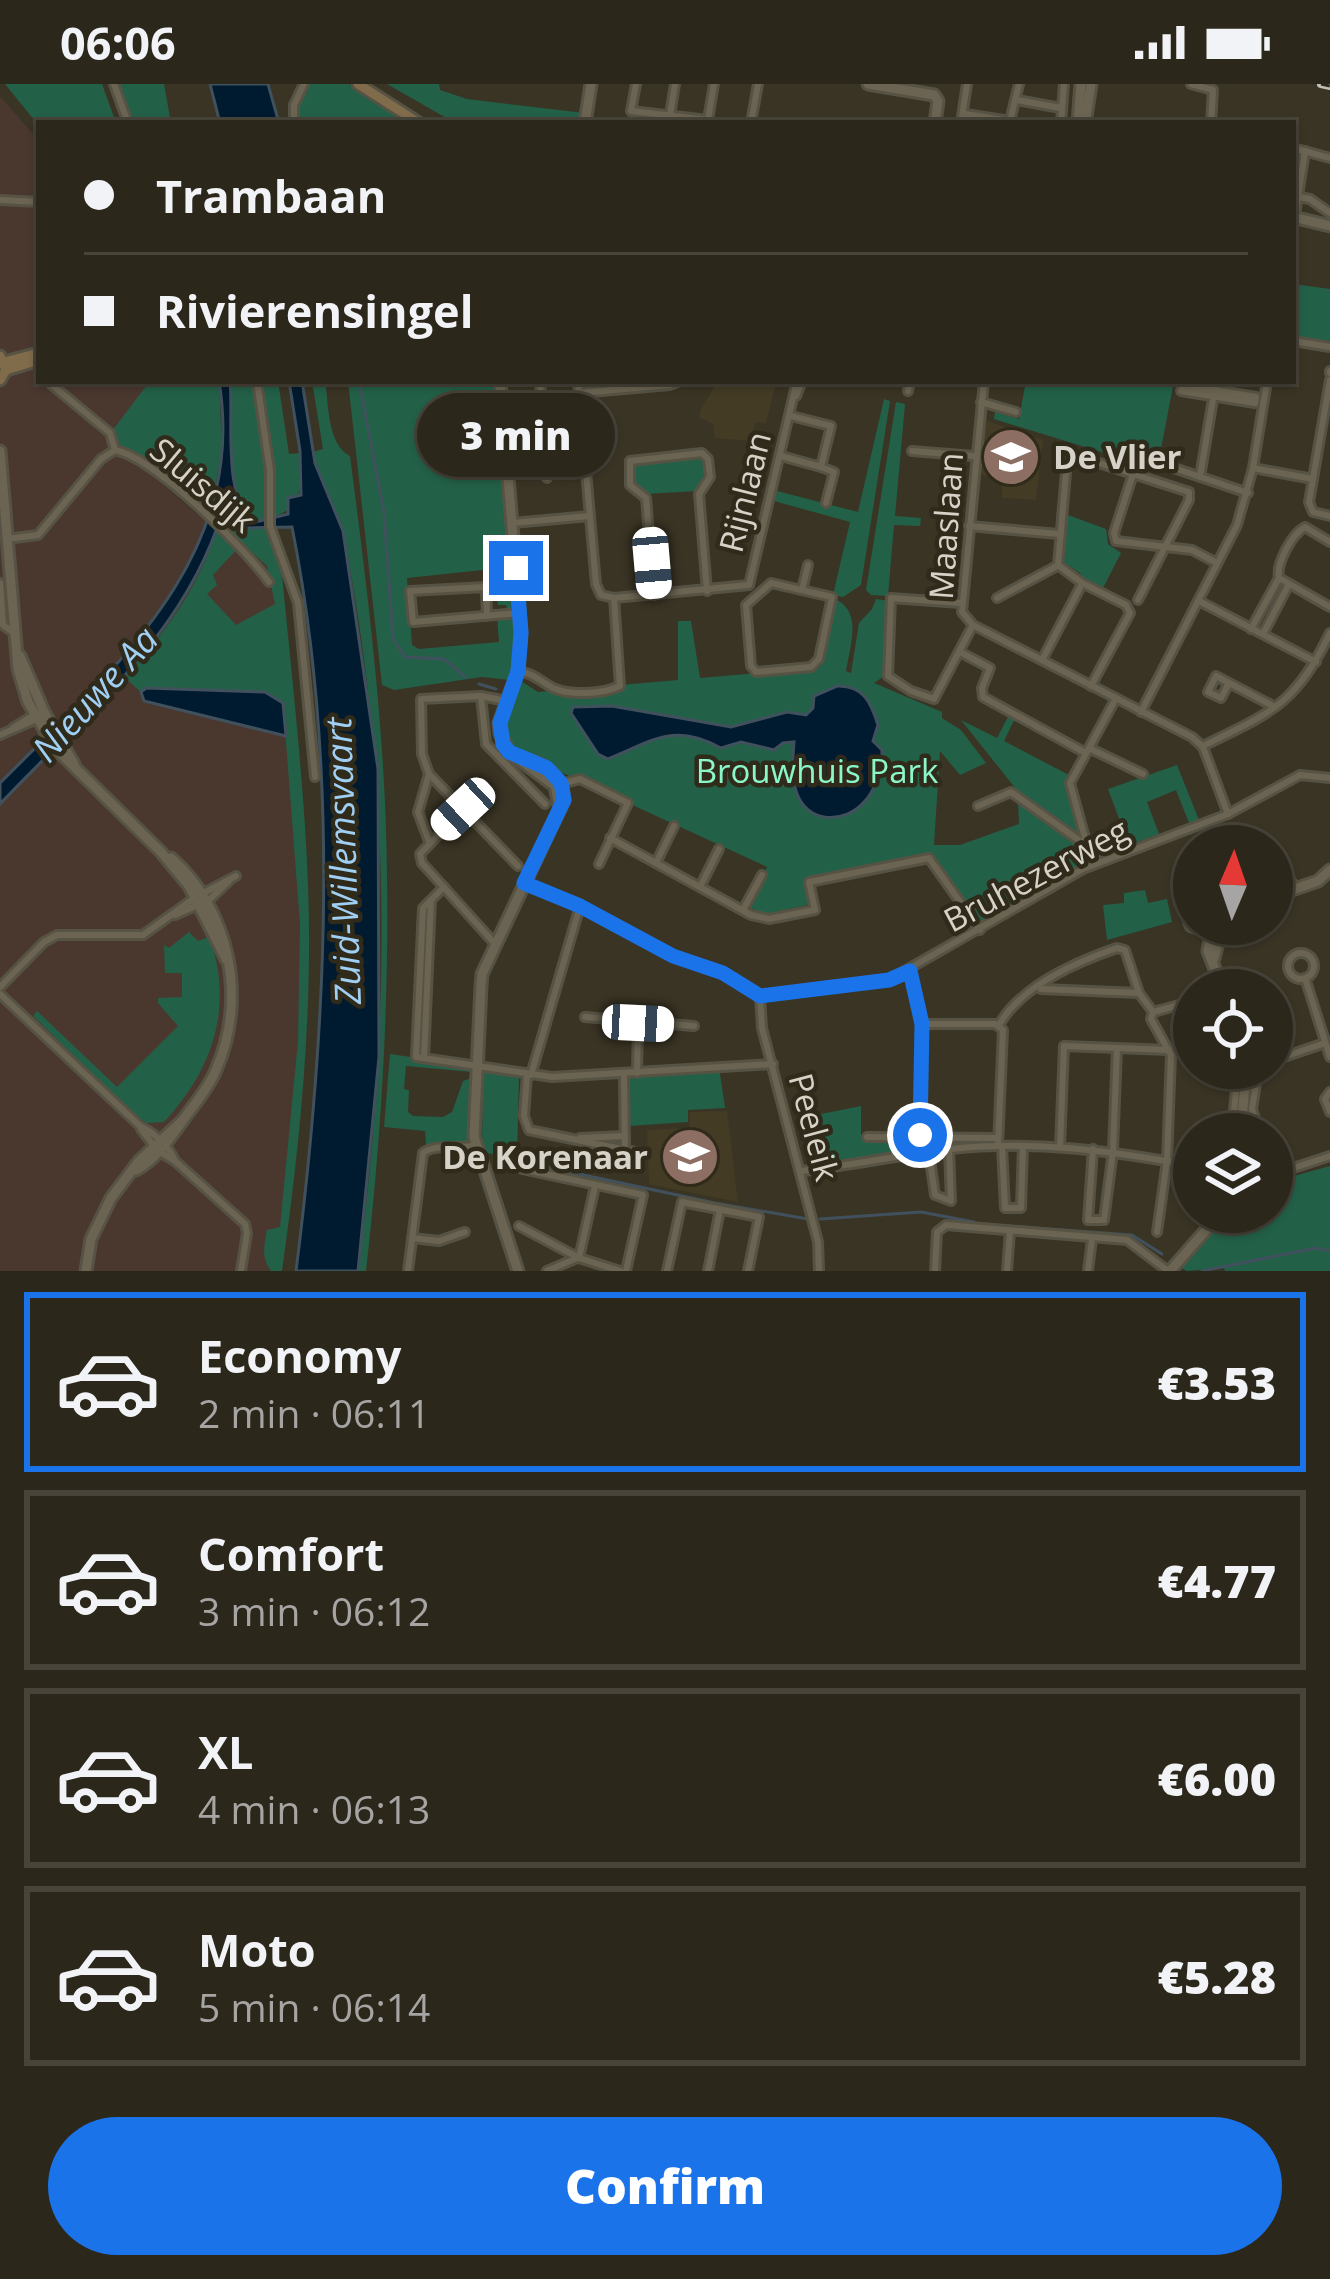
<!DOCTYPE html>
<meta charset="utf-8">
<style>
:root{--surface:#2c271b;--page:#383328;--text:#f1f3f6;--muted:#a6a5a3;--line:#48443a;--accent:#1a73e8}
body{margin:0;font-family:"Open Sans",sans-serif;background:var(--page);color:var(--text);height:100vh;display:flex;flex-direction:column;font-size:45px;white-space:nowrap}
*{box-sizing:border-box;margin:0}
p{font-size:39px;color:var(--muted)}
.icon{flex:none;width:66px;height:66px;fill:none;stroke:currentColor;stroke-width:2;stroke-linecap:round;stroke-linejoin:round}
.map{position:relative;height:1187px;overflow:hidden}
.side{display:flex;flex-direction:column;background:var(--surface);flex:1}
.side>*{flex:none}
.hud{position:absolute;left:36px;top:36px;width:1260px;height:264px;border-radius:0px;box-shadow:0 3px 9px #0004,0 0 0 3px var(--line);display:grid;align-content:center;height:264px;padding:0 48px;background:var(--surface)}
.needle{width:78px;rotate:2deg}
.controls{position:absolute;left:1173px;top:741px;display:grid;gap:24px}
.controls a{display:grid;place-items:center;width:120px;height:120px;border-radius:50%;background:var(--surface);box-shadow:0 3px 9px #0004,0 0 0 3px var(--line);font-size:60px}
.end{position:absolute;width:54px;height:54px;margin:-27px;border:15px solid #1a73e8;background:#fff;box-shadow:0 0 0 6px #fff}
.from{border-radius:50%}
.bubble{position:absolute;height:84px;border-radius:42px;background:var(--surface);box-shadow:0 3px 9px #0004,0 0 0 3px var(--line);font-size:39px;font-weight:800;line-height:84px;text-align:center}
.car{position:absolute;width:36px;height:72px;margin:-36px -18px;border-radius:15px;box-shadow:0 0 9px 3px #0007;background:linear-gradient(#fff 24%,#345 0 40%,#fff 0 76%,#345 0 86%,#fff 0)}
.hud b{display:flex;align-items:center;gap:42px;height:114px;font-size:45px}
.hud b+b{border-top:3px solid var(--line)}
.hud i{width:30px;height:30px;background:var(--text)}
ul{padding:21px 0 0;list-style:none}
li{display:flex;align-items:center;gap:36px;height:180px;margin:0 24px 18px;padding:0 24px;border:6px solid var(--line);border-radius:0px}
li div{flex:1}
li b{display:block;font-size:45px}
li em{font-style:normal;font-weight:800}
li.on{border-color:var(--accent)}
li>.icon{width:108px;height:108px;stroke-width:1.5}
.action{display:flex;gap:24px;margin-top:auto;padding:24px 48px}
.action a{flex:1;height:138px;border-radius:72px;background:var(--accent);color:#fff;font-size:48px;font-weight:800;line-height:138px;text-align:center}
.status{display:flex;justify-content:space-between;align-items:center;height:84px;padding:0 60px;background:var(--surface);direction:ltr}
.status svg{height:33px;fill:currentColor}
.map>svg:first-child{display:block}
.industrial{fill:#4a382f}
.built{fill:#433b24}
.green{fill:#236048}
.water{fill:#001a2f;stroke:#40515d;stroke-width:3}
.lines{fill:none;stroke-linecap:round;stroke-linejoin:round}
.stream{stroke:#40515d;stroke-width:3}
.minor-casing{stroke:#575344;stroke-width:12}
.tertiary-casing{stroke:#575344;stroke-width:15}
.secondary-casing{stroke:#575344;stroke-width:15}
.minor{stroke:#6b6452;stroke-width:6}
.tertiary{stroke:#6b6452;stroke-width:9}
.secondary{stroke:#806b4b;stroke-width:9}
.rail-casing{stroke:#c4c0b5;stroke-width:8}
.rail{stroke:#302a1a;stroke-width:3;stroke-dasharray:9;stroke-linecap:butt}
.route{stroke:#1a73e8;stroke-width:15}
.labels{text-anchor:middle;stroke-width:9;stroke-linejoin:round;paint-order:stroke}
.poi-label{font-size:33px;font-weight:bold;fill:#d6d2c8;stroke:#302a1a;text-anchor:start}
.street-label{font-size:33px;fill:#d6d2c8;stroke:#302a1a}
.park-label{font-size:33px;fill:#8bf7c9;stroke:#302a1a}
.water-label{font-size:36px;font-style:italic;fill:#a0cff4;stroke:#302a1a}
</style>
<div class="status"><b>06:06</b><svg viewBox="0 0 49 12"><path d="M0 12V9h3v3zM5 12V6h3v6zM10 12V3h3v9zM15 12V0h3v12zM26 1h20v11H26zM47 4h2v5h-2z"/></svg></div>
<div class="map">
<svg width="1330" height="1187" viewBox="0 0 1330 1187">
<rect width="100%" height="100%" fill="#3a3424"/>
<!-- industrial -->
<polygon class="industrial" points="0,12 39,57 39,297 153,297 113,358 219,449 260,462 280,496 302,838 295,1048 276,1187 0,1187"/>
<!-- built -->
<g class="built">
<polygon points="718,297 763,297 775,303 766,339 756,338 749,357 715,354 713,340 700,334 700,327"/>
<polygon points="984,336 1043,356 1036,416 1002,414 1002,393 979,391"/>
<polygon points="727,1027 738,1118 649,1100 647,1046 690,1044 689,1028"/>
</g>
<!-- green -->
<g class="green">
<polygon points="5,0 102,0 116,39 39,42"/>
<polygon points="116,0 164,0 171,39 129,39"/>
<polygon points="308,0 349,0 405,39 297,39 297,20"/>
<polygon points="387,0 439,0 440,6 467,15 584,29 576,39 455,39"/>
<polygon points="1293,200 1330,205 1330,257 1293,253"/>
<polygon points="150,297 219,297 222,367 210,430 136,368 120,362 112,347"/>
<path d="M230,297H253L266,388L268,435L255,438C221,415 235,334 230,297Z"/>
<path d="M261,297H278L289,370L300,369C303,400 303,424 271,434L273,388Z"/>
<path d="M312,297H325C329,321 327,360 350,372C368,511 386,652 387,793C389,924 381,1056 366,1187H358C391,943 392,695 344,453C338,424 320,397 313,368L323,365Z"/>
<polygon points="348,297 496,297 515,523 507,526 506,521 498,521 492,485 407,494 412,561 419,565 499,558 497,533 517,533 515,585 511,596 482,593 394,606 382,601"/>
<polygon points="1026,297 1174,297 1161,365 1155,366 1153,384 994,335 995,328 1019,335"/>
<polygon points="884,315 890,317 861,501 843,513 833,511 850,438 774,417 777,407 858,428"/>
<polygon points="896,318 905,320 895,432 921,434 920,442 894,441 888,512 871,511 866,506"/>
<polygon points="704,373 706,395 697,407 645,410 632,399 630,379"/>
<path d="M229,420L235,433L256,444L269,442L281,480C291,587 304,694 308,801C313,930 300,1060 282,1187H271C261,1173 264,1162 267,1146L280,1143L298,957L300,840L283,619L265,608L146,604L141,608L124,593C164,552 201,500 217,445L238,464L213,491L217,501L207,510L236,541L275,520L267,482L219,438L223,423Z"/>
<polygon points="1068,431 1106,445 1108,460 1121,469 1103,504 1085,498 1080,489 1063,478 1062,457"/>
<path d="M835,515C863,528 850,561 846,587L851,589L859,539L872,525L876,515L889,517L886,591L874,599L942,628V634L961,646L986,679L960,691L940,667L934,761H960L1019,740L1018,717L1082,761L1086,778L981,837L933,772L807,794L811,820L766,830L748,823L767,783L515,667L503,653L505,633L521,597L538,608L678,596V537H691L700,594L819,584Z"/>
<polygon points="1010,629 1016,632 1004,657 1069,691 1066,698 1086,756 1020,710 961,636 997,654"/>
<polygon points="1177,681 1199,736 1189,739 1176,706 1147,718 1159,750 1129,761 1108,705"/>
<polygon points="1145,806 1148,819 1167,815 1172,838 1107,856 1103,821 1124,819 1124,809"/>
<path d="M189,848L198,857L209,853C235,922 212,987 164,1038L148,1039L138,1034L33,932L37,927L117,1003L178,942L158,919V914L182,913V889H165L164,861L169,864Z"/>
<polygon points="390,970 473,982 472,988 406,982 404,1005 409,1006 408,1028 413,1032 443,1033 452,1028 463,997 472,994 467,1059 426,1061 425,1047 384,1043"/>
<polygon points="483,983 519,990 517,1075 482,1068"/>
<polygon points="719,983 725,1024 688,1026 688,1038 629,1042 627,990"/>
<polygon points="861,1022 861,1055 917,1054 915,1066 823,1081 811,1032"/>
<polygon points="1330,1082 1330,1187 1225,1187 1224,1184 1187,1187 1179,1183 1230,1128 1272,1128 1272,1098"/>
</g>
<!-- water -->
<g class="water">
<polygon points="210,0 268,0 279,39 220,39"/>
<path d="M219,297H230C234,333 221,419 256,438L288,430V414L301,411L300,367L289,297H302L315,379L343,447L378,685L379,973L358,1187H296C327,942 340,684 292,443L245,444L229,420L224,422C189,548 86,629 0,720V699C112,586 248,475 219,297Z"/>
<path d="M837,602C863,601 871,618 878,641L873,657L882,666V672C880,688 876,705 865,717C845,741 806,740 796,707C791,692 793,673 794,658L783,659L774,666L741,658L721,664C673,638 653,657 608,675L598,670L571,629L573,623L612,622L731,643L787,628L806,631L813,624L814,612Z"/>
<polygon points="146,604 265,608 283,619 286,652 144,617 141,608"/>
</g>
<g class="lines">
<!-- stream -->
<g class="stream">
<polyline points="359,297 384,428 393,555 405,573 444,575 465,593"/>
<polyline points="479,600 496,605"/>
<polyline points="504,1074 715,1119 808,1135"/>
<polyline points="820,1135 921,1128 974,1138"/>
<polyline points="1022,1143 1132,1151 1162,1170"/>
<polyline points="1202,1187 1316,1164 1330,1167"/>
</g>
<!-- minor casing -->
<g class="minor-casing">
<g id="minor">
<polyline points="114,0 128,39"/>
<polyline points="636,0 631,27 708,36 714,0"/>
<polyline points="1191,0 1213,6 1211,39"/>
<polyline points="1017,16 1061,24"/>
<polyline points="965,30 1010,37"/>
<polyline points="670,31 675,0"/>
<polyline points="1010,37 1019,0"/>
<polyline points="294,39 294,21 304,0"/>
<polyline points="751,39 758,0"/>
<polyline points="961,39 967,0"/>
<polyline points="1061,39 1064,0"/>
<polyline points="1293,64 1330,74"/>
<polyline points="1293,112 1310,115 1330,129"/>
<polyline points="0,116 39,118"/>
<polyline points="1293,144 1305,67"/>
<polyline points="1293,257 1330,263"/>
<polyline points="1330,287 1330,289"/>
<polyline points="1330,296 1309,418 1313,428 1330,432"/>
<polyline points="257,297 270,387 270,442 298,519 315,693"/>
<polyline points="540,297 547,394"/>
<polyline points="578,297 596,500 601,511 614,514 749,501 797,297"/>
<polyline points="984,297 962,528 973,541 1192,653 1203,663 1228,730"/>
<path d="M52,301L110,349L115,366C155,374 244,463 269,498"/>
<polygon points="1183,301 1256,313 1255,319 1181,307"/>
<polyline points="908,307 910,297"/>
<polyline points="579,309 670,301 680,297"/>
<polyline points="796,312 802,297"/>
<polyline points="981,318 1016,328"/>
<polyline points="912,367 974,372"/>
<polyline points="781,372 821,383 830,346 831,342 791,332"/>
<polyline points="507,374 584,371"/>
<polyline points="1162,380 1248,409"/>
<polyline points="821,383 834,388 826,419"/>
<polyline points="1253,384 1313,395"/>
<polyline points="1133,390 1114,449 1116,457 1192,466 1217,479"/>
<polyline points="1200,393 1216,297"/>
<polyline points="512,439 590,432"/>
<polyline points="969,442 1059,450"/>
<polyline points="7,455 38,451 101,375 115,366"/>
<polyline points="1279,494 1330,523"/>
<polyline points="0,499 3,541 14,549"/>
<polygon points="771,499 832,513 819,575 811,583 756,588 751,582 746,521"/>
<polyline points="802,506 808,481"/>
<polyline points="654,511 646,414 630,401 630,377 702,369 708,375 710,393 699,410 707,507"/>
<polyline points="997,514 1057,482"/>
<polyline points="1199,517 1316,578"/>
<polyline points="961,519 891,514 888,592 911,607 934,615 973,541"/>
<polyline points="487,532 486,503 410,507 413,538 519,529"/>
<path d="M1251,545L1279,494C1276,479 1292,450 1305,443L1330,458"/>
<polyline points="1263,550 1289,500"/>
<polyline points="960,568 990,584 982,604 983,613 1084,668"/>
<polyline points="1042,576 1082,500"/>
<path d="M518,587C533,589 540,597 553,604C571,612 603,610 620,602L614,514"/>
<polyline points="1229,599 1221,614 1208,608 1216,592 1235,602 1275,623"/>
<polyline points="1091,602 1130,529 1126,521 1082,499 1058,481 1067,377 1071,370 1189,408 1189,416 1138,516"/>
<polyline points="481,612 486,660 545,720"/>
<polyline points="507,617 481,612 421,615 422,670 429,690 518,782"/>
<polyline points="1141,628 1237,441 1253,384 1267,297"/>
<polyline points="13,644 37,629"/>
<polyline points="0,651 37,635"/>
<path d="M1203,662C1272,628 1295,621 1330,549"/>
<polyline points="1091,665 1143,690"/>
<polyline points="557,701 580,695 628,719 599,780"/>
<polyline points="978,722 1011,708 1087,762 1099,778"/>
<polyline points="463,725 420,770 422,779 496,861"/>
<polyline points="610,754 751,831 769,835 815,826 809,798 929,774 980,846"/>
<polyline points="1085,754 1070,699 1115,616"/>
<polyline points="429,757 418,728 429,690"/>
<polyline points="656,779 674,742"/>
<polyline points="1272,795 1287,790 1295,804"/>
<polyline points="525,800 580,822 673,871 723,889 760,912"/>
<polyline points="444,803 423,824 416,973 552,993 773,980"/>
<polyline points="700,803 719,765"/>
<polyline points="743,826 762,791"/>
<polyline points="175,831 209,816 229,797"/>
<polyline points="1194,832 1188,838 1190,843 1199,846 1202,842 1214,848"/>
<circle cx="1301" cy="882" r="13"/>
<polyline points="911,888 922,940 920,1051 929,1069 935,1111 951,1117 949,1065"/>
<polyline points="1305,894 1330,973"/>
<polyline points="0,903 44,858 57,851 143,851 196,813 236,792"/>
<polyline points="1041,905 1139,909"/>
<path d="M0,910L140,1042C154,1049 169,1062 175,1077"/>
<polyline points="760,912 889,896 1083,785 1228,730 1300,691 1330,694"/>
<polyline points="760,912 762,944 818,1158 819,1187"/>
<polyline points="1153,928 1194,917"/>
<polyline points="585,933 694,942"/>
<polyline points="922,940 995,940 1003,946 998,1062"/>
<path d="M999,941C1021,902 1076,878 1117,864L1125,866L1139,909L1153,928L1151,935L1171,971L1167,1077L1157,1148"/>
<polyline points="424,974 431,816"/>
<polyline points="1272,977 1325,959"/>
<polyline points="637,989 638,939"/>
<polyline points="527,990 524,1032 529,1046 645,1070"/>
<polyline points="531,991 580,822"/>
<polyline points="624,992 625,1066"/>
<polyline points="1246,995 1255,1006 1252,1025 1260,1050"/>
<polyline points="1255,1006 1258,984"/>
<polyline points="1330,1008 1325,1015 1330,1028"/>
<polyline points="141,1045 158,1067 175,1077 245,1140 247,1149 241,1187"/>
<polyline points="1232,1050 1238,984"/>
<polyline points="867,1053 998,1054"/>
<polyline points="580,1054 625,1052"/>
<polyline points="1002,1062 1005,1124 1021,1124 1023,1062"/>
<polyline points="1060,1063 1064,962 1169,966"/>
<polyline points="1093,1065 1088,1136 1104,1136 1113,1067 1117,964"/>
<polyline points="522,1085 643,1111 626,1187"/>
<path d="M802,1087C852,1081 901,1071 951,1065C1033,1056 1113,1067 1194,1082"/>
<polyline points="1272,1091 1330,1072"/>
<polyline points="519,1142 579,1174 620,1187"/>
<polyline points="412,1154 439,1157 465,1148"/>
<polyline points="579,1174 595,1102"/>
<path d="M408,1187L423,1069C434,1059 460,1066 476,1061"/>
<polyline points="547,1187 577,1174"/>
<polyline points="667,1187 682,1118 759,1133 748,1187"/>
<polyline points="708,1187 720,1126"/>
<polyline points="935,1187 937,1148 946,1141 1127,1156 1168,1187"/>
<polyline points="1007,1187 1010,1147"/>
<polyline points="1088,1187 1092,1155"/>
</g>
</g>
<!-- tertiary casing -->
<g class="tertiary-casing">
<g id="tertiary">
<polyline points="868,0 934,11 938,17 935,39"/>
<polyline points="585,39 591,0"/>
<polyline points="1078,39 1081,0"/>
<polyline points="1085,39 1091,0"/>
<polyline points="1293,133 1330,142"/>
<polyline points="500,297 521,549 518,587 499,639 500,649 509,668 555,702 559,722"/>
<polyline points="0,367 18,585 28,618 55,664 161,768 189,802 226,875"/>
<polyline points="20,572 44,628 74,680"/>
<path d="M518,673C543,678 562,690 564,716L482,890L481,902L474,1053L518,1187"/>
<polyline points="1272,813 1318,797 1330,786"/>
<polyline points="1213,840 1208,867 1223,906"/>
<polyline points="1214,874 1223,840"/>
<polyline points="1241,1050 1246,984"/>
<path d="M136,1086C158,1074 172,1051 186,1032C197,1017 209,1003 216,986C248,913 229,825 171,774"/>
<polyline points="86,1187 91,1155 111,1114 139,1077 182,1037"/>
<polyline points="1170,1187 1222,1128"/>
</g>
</g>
<!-- secondary casing -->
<g class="secondary-casing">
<g id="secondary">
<polyline points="358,0 419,39"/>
<polyline points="0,272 6,286 0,296"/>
<polyline points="4,278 39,269"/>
<polyline points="6,286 39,276"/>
</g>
</g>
<!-- minor -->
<use href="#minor" class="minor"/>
<!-- tertiary -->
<use href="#tertiary" class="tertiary"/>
<!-- secondary -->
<use href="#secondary" class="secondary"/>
<!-- rail casing -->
<g class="rail-casing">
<polyline id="rail" points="1321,0 1330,2"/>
</g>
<!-- rail -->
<use href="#rail" class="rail"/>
</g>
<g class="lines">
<!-- route -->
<polyline class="route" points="516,484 521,549 518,587 500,639 503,660 509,668 547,684 561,699 563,710 564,716 524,799 580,822 673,872 723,889 760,912 889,896 910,887 922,940 920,1051"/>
</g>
<!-- icons -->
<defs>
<g id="school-disc" transform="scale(3)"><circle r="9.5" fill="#8d6e63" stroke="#302a1a"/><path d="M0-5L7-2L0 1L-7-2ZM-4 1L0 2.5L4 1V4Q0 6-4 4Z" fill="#fff"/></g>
</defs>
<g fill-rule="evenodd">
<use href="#school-disc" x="1011" y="373"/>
<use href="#school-disc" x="690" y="1073"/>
</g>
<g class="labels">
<!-- poi labels -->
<g class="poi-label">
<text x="1053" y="385">De Vlier</text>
<text x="648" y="1085" text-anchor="end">De Korenaar</text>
</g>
<!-- street labels -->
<g class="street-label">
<text transform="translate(203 401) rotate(40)" y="12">Sluisdijk</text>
<text transform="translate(745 408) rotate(-76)" y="12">Rijnlaan</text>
<text transform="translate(946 442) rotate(-86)" y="12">Maaslaan</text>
<text transform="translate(1036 791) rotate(-28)" y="12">Bruhezerweg</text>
<text transform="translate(814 1043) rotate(75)" y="12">Peeleik</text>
</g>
<!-- park labels -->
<g class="park-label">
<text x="817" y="699">Brouwhuis Park</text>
</g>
<!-- water labels -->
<g class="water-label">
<text transform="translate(95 610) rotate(-48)" y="13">Nieuwe Aa</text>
<text transform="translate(343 777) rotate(-92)" y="13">Zuid-Willemsvaart</text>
</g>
</g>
</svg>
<div class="controls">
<a><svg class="needle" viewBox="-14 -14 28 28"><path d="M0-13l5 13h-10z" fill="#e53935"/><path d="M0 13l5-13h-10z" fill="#a6a5a3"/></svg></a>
<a><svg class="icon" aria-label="locate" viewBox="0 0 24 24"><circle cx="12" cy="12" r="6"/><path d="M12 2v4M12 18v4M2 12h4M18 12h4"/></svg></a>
<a><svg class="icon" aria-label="layers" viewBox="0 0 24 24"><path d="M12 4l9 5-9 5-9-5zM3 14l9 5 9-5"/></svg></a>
</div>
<i class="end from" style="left:920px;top:1051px"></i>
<i class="end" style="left:516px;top:484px"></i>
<div class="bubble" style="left:417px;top:309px;width:198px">3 min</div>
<i class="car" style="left:652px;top:479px;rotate:175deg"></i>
<i class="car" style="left:463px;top:725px;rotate:227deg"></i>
<i class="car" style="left:638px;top:939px;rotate:93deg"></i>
<div class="hud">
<b><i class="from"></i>Trambaan</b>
<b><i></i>Rivierensingel</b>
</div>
</div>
<section class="side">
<ul>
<li class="on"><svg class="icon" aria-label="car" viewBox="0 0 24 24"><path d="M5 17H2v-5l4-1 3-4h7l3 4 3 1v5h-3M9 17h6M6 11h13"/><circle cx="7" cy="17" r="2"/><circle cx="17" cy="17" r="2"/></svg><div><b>Economy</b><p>2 min · 06:11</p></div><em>€3.53</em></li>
<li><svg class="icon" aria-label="car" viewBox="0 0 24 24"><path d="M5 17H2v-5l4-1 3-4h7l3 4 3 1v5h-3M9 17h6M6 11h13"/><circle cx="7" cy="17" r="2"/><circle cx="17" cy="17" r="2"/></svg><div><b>Comfort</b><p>3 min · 06:12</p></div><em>€4.77</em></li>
<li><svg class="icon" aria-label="car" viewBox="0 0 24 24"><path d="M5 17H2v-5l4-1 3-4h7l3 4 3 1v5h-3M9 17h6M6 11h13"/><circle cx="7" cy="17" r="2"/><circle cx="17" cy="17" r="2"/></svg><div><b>XL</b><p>4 min · 06:13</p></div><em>€6.00</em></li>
<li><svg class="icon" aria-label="car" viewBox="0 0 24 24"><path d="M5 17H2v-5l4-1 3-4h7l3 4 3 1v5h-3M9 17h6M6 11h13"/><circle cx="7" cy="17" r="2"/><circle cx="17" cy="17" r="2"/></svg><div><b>Moto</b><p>5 min · 06:14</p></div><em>€5.28</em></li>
</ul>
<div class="action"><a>Confirm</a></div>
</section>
